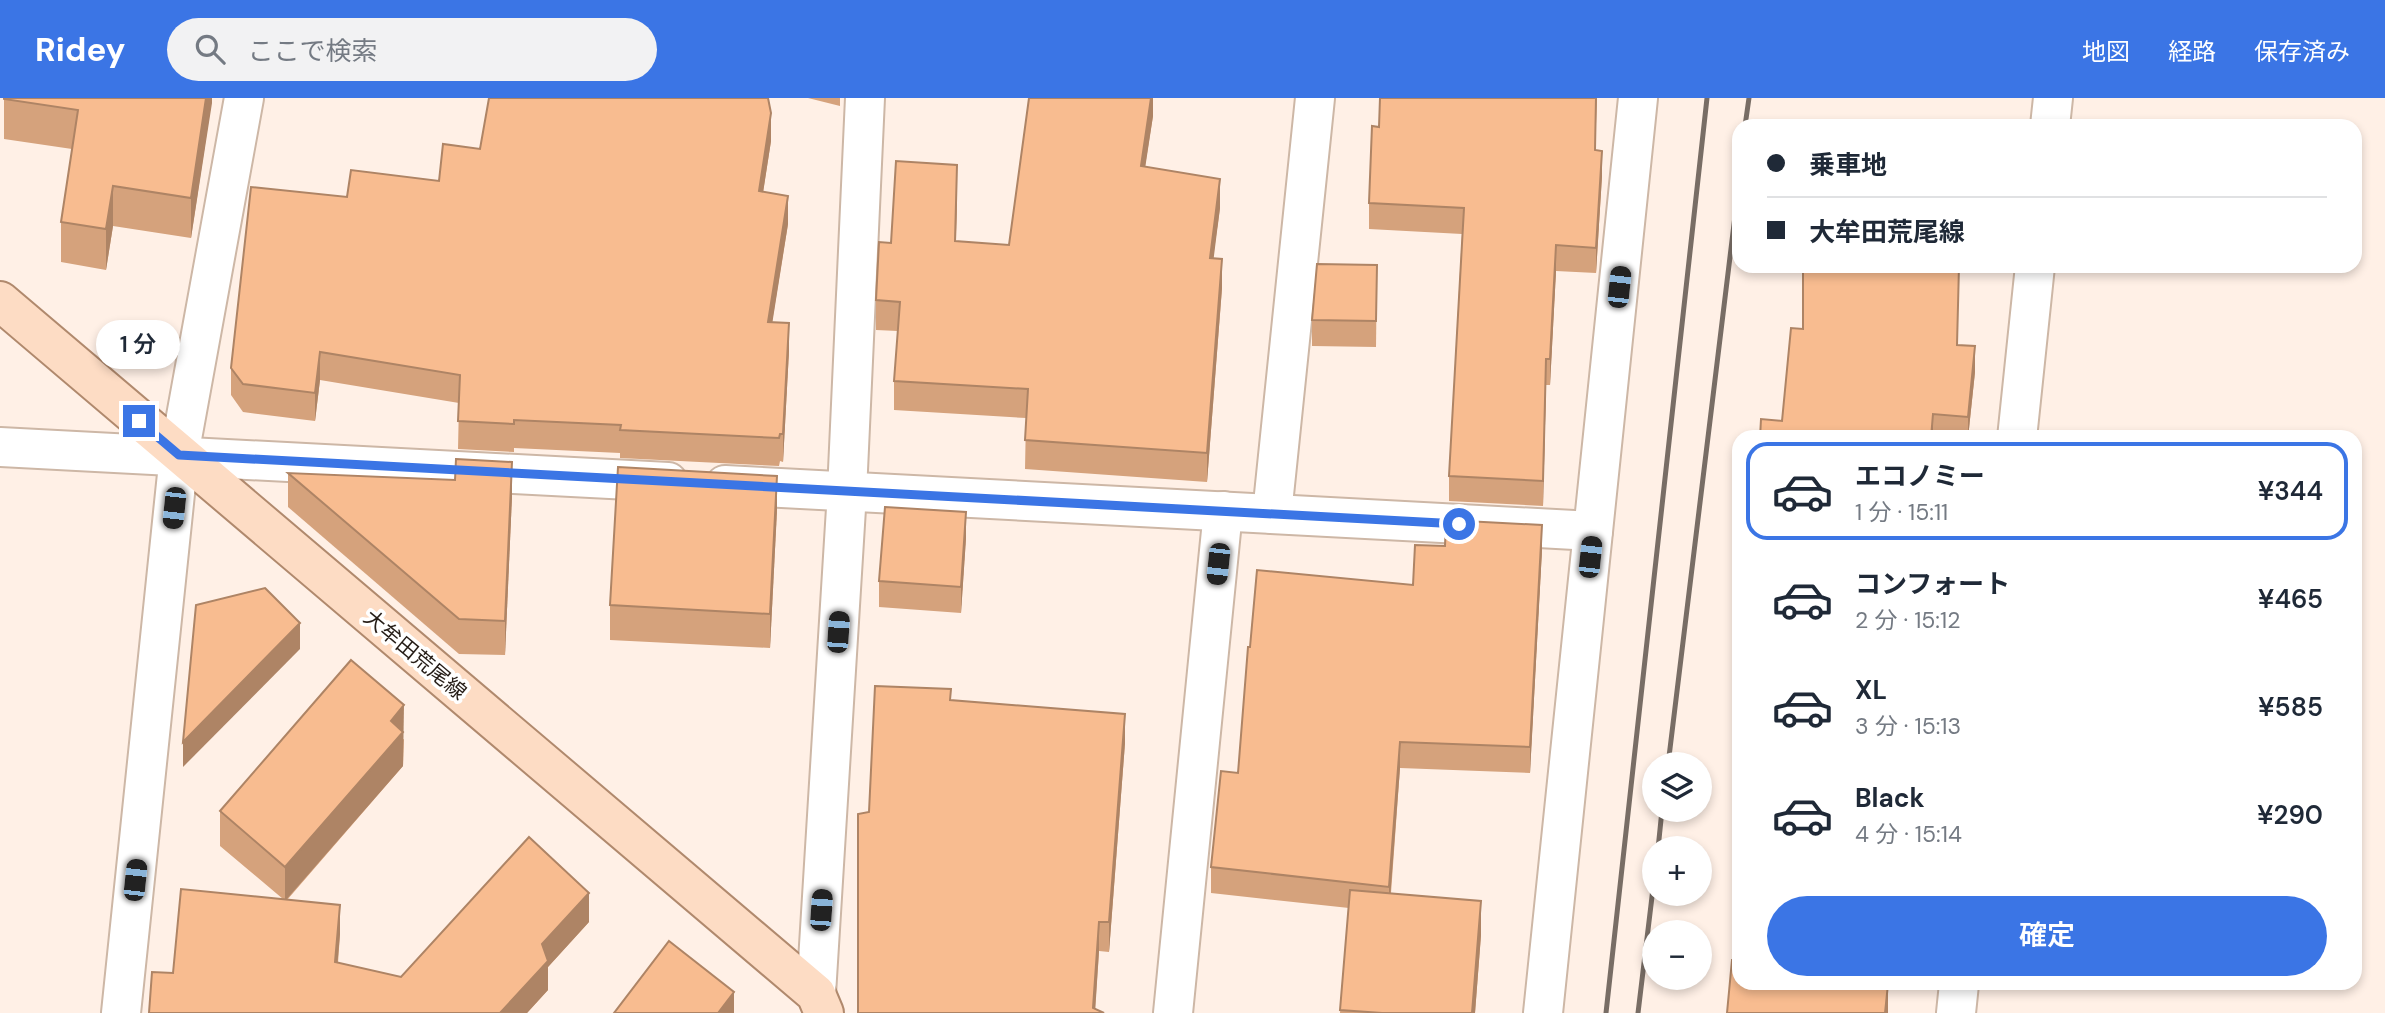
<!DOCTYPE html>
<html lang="ja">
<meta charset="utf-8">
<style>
:root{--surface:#fff;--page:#f2f2f3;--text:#1f2937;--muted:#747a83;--line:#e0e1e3;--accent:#3b75e5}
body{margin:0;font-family:"DM Sans","Noto Sans JP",sans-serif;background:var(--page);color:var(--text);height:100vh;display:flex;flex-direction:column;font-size:26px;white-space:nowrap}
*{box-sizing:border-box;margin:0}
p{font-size:23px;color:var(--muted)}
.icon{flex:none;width:38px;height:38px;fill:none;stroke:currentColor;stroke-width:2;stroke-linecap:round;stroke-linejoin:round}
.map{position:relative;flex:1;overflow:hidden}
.drawer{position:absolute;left:1732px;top:332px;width:630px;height:560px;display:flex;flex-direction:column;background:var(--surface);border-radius:21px;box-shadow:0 4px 10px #0003}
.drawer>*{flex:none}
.hud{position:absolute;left:1732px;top:21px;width:630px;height:154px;border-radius:21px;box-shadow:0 4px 10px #0003;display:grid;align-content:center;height:154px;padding:0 35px;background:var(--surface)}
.controls{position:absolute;left:1642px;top:654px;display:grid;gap:14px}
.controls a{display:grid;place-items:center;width:70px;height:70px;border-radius:50%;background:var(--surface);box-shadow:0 4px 10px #0003;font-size:35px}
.end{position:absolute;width:32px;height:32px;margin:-16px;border:9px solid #3b75e5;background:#fff;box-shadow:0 0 0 4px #fff}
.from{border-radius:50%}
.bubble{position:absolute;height:49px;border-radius:24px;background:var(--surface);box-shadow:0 4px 10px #0003;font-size:23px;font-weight:600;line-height:49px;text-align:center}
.car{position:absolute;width:21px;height:42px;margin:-21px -10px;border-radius:9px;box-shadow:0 0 5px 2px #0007;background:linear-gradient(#222 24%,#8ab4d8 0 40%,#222 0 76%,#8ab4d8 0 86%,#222 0)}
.hud b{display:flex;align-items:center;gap:24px;height:66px;font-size:26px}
.hud b+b{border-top:2px solid var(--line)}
.hud i{width:18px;height:18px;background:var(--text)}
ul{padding:12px 0 0;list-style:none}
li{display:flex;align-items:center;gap:21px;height:98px;margin:0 14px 10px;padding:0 21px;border:4px solid transparent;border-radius:21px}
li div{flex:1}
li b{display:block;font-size:26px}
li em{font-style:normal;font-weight:600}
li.active{border-color:var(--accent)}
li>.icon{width:63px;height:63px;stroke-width:1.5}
.action{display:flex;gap:14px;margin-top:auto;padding:14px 35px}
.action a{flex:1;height:80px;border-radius:42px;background:var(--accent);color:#fff;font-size:28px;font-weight:600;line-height:80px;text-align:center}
header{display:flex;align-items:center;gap:42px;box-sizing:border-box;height:98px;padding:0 35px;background:var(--accent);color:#fff}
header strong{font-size:33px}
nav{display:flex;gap:38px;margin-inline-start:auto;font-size:24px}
.search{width:490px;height:63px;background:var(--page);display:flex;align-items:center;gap:18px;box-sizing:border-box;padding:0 24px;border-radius:38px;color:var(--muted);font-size:26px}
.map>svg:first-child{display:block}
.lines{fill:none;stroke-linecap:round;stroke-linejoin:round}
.minor-casing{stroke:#cdb7a6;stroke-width:42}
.major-casing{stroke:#b0896d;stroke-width:42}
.minor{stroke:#fff;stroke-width:38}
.major{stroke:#fddcc4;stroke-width:38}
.rail{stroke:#786d65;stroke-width:5}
.wall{fill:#d5a27c}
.shaded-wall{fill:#ae8465}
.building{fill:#f8bc90;stroke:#ae8465;stroke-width:2}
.route{stroke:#3b75e5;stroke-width:9}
.labels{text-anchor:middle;stroke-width:7;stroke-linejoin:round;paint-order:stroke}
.street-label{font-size:21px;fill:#251c16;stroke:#fff}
</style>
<header>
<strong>Ridey</strong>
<div class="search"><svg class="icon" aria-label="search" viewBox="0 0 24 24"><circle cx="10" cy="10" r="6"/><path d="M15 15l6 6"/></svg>ここで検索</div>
<nav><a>地図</a><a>経路</a><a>保存済み</a></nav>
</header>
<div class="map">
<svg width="2385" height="915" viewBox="0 0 2385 915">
<rect width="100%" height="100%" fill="#fff0e6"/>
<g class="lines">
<!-- minor casing -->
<g class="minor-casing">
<g id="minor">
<polyline points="2050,28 2053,0"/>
<polyline points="2017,340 2035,168"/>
<polyline points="0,349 668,384"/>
<polyline points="725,387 1593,433"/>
<polyline points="1272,416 1315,0"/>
<polyline points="816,896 847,394 865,0"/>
<polyline points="121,915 179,357 244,0"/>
<polyline points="1173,915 1223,413"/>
<polyline points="1543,915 1638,0"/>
<polyline points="1956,915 1959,886"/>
</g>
</g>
<!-- major casing -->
<g class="major-casing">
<polyline id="major" points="0,203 816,896 824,915"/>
</g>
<!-- minor -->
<use href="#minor" class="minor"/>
<!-- major -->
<use href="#major" class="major"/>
<!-- rail -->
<g class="rail">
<polyline points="1745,28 1749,0"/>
<polyline points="1668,667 1740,77"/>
<polyline points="1658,751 1662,712"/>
<polyline points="1606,915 1707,0"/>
<polyline points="1638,915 1654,782"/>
</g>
</g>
<!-- wall -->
<g class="wall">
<polygon points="4,0 212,0 191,140 113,128 106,172 61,164 61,124 72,51 4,41"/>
<polygon points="808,0 840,0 840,8"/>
<polygon points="1153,0 1153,18 1145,68 1220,110 1213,160 1222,190 1207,384 1025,371 1026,320 894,312 894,283 898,233 876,232 876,202 891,145 957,96 956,143 1009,147"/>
<polygon points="1597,0 1595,52 1602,78 1596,175 1556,173 1550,287 1546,287 1543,408 1449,403 1449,378 1462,136 1369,131 1369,105 1379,29"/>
<polygon points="771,43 763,94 788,126 772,224 789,253 783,364 780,363 779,368 620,360 620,355 514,350 514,354 458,351 459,305 320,282 315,323 243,314 231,297 231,270 347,99 439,83 480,51"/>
<polygon points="1377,167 1376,249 1312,248 1312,222"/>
<polygon points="1803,231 1958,247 1975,274 1968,340 1760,340 1782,323"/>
<polygon points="288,375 512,398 505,557 459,556 288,409"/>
<polygon points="777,412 770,550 610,542 610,507"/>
<polygon points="966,440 961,515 879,509 879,483"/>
<polygon points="1542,452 1530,675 1400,670 1391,795 1481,837 1475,915 1340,915 1349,810 1211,795 1211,769 1238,675 1413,487"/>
<polygon points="951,602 1125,645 1109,854 1099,853 1095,911 858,915 869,714"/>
<polygon points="404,641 403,668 287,802 340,836 338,865 401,879 589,824 548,869 548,892 527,915 149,915 173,875 283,801 220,748 220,713"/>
</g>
<!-- shaded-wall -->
<g class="shaded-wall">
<polygon points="206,0 212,0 212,5 191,140 191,100"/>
<polygon points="1151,0 1153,0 1153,18 1141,97 1141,68"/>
<polygon points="771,15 771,43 759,121 759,93"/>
<polygon points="1602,53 1602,78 1596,175 1596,150"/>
<polygon points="957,67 957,96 955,172 955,143"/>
<polygon points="1220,81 1220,110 1210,189 1210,160"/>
<polygon points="113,88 113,128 106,172 106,131"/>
<polygon points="788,98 788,126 768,252 768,224"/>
<polygon points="1556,147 1556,173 1550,287 1550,261"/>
<polygon points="1222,161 1222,190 1207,384 1207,355"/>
<polygon points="789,225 789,253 783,364 783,336"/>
<polygon points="1975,248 1975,274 1968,340 1968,319"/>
<polygon points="320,254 320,282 315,323 315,295"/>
<polygon points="1546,261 1546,287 1543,408 1543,383"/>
<polygon points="1933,316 1933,340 1931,340"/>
<polygon points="512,364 512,398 505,557 505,523"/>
<polygon points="777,378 777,412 770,550 770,516"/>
<polygon points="966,414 966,440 961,515 961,489"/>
<polygon points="1542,427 1542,452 1530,675 1530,649"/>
<polygon points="300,525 300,551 183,669 183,644"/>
<polygon points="404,607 403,668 285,803 285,769 391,623"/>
<polygon points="1125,616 1125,645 1109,854 1109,824"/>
<polygon points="1400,644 1400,670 1389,814 1389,789"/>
<polygon points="589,795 589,824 548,869 548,892 527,915 500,915 542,846"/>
<polygon points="1481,803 1481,837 1475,915 1472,915"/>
<polygon points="340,807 340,836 335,893 335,864"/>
<polygon points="1099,824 1099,853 1095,915 1093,915"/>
<polygon points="1888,886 1888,915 1885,915"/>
<polygon points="734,894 734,915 718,915"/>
</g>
<!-- building -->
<g class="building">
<polygon points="4,0 206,0 191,100 113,88 106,131 61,124 78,12 4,1"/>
<polygon points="489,0 768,0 771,15 759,93 788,98 768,224 789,225 783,336 780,336 779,340 620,332 621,327 514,322 514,326 458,323 460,277 320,254 315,295 243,286 231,270 251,89 347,99 351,72 439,83 443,46 480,51"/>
<polygon points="1029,0 1151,0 1141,68 1220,81 1210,160 1222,161 1207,355 1025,342 1028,291 894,283 900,204 876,202 879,144 891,145 896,63 957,67 955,143 1009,147"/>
<polygon points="1380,0 1596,0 1595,52 1602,53 1596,150 1556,147 1550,261 1546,261 1543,383 1449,378 1464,110 1369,105 1372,28 1379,29"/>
<polygon points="1317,166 1377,167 1376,223 1312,222"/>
<polygon points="1803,168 1959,168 1957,247 1975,248 1968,319 1933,316 1931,340 1760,340 1761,321 1782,323 1791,230 1803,231"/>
<polygon points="456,361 512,364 505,523 459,521 288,375 455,382"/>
<polygon points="618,369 777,378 770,516 610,507"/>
<polygon points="885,409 966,414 961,489 879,483"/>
<polygon points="1446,422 1542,427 1530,649 1400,644 1389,789 1211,769 1221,673 1238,675 1248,549 1250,549 1257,472 1413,487 1415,447 1445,448"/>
<polygon points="265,490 300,525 183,644 196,507"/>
<polygon points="351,562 404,607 391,623 403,634 285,769 220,713"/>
<polygon points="875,588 951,591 950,602 1125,616 1109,824 1099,824 1093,910 1104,915 858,915 858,716 869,714"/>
<polygon points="529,739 589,795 542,846 548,863 500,915 149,915 152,874 173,875 181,791 340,807 335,864 401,879"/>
<polygon points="1350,792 1481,803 1472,915 1382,915 1340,912"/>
<polygon points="669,843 734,894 718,915 614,915"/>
<polygon points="1732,862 1740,863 1740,886 1888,886 1885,915 1727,915"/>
</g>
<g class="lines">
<!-- route -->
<polyline class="route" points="139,323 179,357 1459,426"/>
</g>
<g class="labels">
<!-- street labels -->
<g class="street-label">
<text transform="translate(415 557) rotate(40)" y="7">大牟田荒尾線</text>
</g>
</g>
</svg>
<div class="controls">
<a><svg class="icon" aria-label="layers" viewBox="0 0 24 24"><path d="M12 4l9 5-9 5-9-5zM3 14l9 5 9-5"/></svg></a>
<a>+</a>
<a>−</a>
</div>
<i class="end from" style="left:1459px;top:426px"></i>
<i class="end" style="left:139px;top:323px"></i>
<div class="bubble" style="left:96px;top:222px;width:84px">1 分</div>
<i class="car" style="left:1619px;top:189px;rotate:6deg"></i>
<i class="car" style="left:174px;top:410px;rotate:186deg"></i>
<i class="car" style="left:1590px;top:459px;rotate:6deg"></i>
<i class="car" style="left:1218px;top:466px;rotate:186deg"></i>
<i class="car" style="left:838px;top:534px;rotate:4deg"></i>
<i class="car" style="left:135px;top:782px;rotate:6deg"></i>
<i class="car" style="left:821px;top:812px;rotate:4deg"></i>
<div class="hud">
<b><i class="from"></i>乗車地</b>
<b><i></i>大牟田荒尾線</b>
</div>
<section class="drawer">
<ul>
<li class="active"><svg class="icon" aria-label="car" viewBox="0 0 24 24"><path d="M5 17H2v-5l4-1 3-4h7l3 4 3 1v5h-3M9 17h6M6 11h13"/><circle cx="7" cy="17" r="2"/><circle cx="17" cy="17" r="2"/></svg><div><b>エコノミー</b><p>1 分 · 15:11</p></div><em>¥344</em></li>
<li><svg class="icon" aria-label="car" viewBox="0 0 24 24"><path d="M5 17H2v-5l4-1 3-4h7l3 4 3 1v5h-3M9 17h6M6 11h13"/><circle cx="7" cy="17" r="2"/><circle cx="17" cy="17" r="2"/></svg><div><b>コンフォート</b><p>2 分 · 15:12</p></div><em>¥465</em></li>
<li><svg class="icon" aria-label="car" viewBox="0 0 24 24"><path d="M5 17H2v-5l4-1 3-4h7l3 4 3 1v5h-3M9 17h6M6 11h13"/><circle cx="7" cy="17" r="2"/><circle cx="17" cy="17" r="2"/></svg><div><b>XL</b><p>3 分 · 15:13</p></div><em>¥585</em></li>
<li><svg class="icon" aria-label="car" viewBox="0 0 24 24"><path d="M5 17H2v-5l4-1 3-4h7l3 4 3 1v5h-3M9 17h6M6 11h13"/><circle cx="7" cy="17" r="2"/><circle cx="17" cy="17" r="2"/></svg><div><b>Black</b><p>4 分 · 15:14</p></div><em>¥290</em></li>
</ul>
<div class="action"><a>確定</a></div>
</section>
</div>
